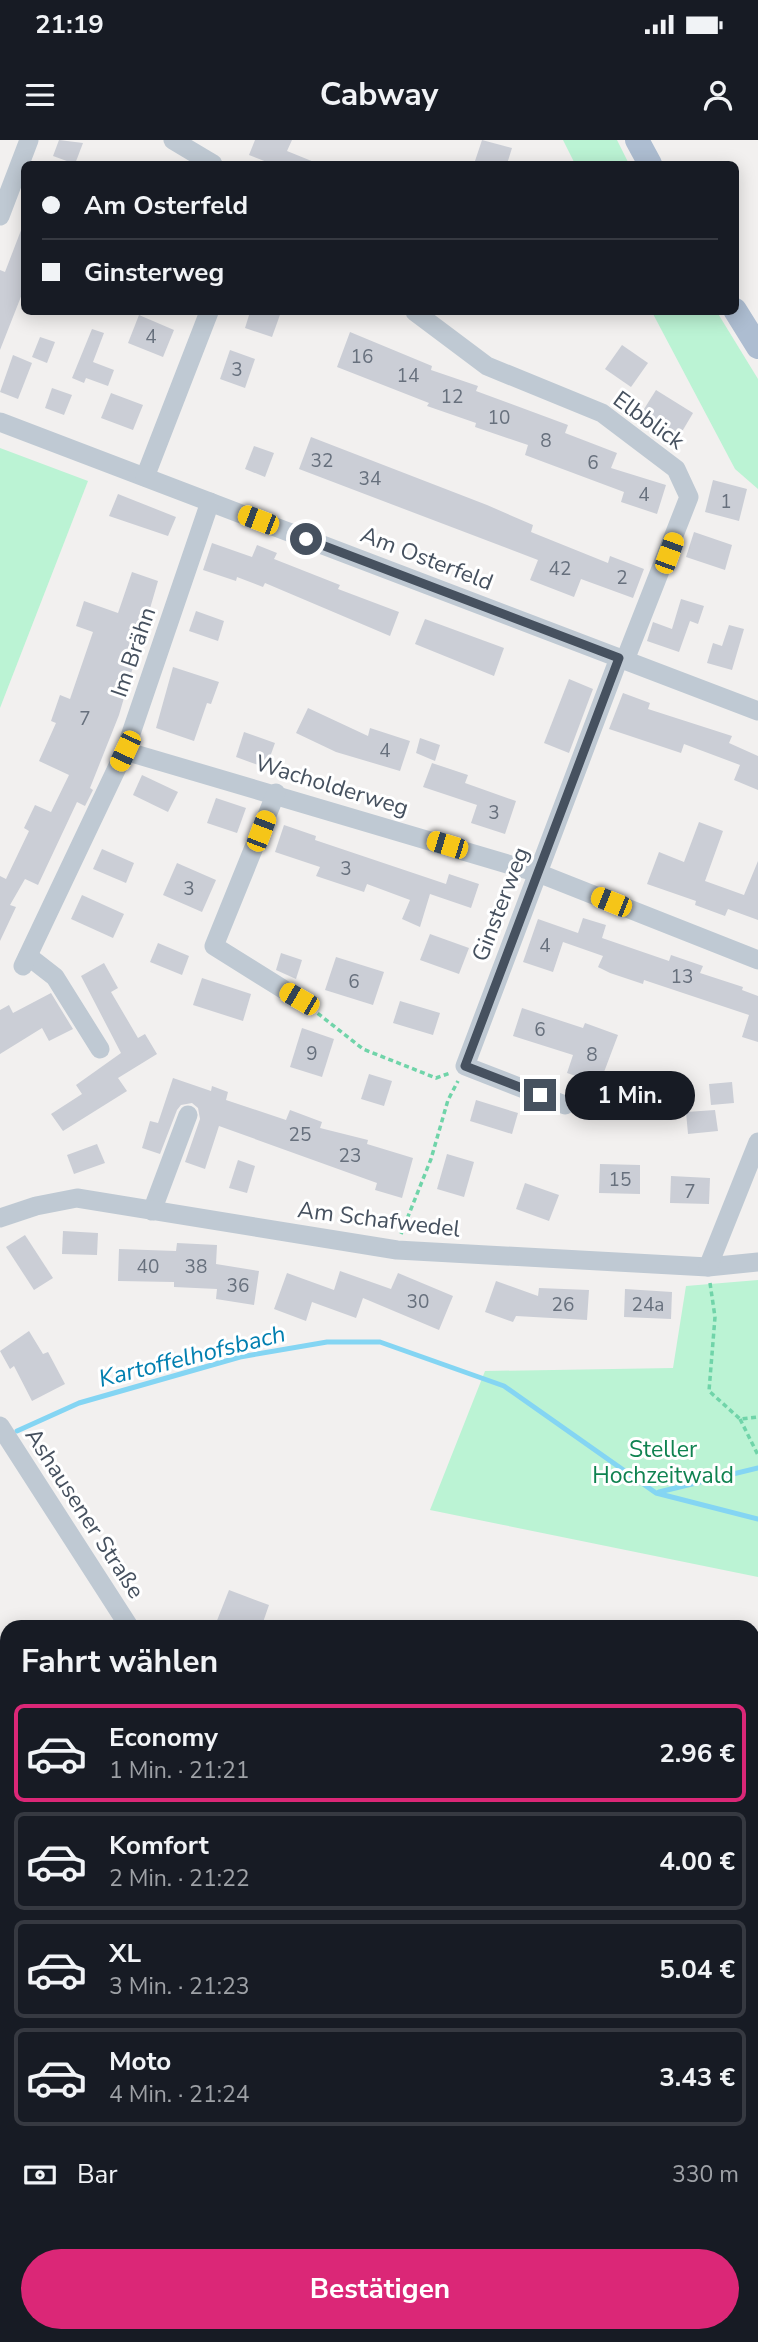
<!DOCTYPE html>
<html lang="de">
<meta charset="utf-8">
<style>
:root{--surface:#171b24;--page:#242831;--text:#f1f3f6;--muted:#9ea1a6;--line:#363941;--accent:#db2777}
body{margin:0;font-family:"Nunito Sans",sans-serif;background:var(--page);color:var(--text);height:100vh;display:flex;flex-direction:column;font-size:26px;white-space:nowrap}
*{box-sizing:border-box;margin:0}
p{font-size:23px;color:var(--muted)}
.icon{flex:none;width:38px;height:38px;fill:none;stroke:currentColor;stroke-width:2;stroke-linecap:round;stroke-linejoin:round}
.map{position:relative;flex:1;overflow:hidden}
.drawer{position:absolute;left:0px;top:1480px;width:760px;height:723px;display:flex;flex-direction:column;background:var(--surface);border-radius:21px 21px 0 0;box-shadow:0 4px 18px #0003}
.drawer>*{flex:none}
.top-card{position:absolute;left:21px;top:21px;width:718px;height:154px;border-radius:10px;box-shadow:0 4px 18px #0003;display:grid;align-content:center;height:154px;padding:0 21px;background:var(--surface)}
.end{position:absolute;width:32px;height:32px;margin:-16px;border:9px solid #46515f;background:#fff;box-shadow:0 0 0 4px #fff}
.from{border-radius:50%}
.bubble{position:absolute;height:49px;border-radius:24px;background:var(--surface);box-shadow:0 4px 18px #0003;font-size:23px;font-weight:700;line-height:49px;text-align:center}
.car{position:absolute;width:21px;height:42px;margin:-21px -10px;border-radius:9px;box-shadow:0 0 5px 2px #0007;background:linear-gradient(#f5c518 24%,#345 0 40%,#f5c518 0 76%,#345 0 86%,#f5c518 0)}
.top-card b{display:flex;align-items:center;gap:24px;height:66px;font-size:26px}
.top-card b+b{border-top:2px solid var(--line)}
.top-card i{width:18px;height:18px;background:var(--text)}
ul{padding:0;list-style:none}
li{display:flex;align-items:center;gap:21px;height:98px;margin:0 14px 10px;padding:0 7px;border:4px solid var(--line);border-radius:10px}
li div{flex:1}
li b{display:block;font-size:26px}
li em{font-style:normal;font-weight:700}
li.current{border-color:var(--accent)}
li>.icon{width:63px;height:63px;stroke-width:1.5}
h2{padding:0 21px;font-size:32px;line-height:84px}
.pay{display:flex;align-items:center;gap:18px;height:77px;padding:0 21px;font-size:26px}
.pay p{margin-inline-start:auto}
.action{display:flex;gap:14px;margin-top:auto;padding:14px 21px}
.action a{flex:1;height:80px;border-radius:42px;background:var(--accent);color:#fff;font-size:28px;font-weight:700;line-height:80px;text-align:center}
.status{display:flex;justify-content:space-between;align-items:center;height:49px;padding:0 35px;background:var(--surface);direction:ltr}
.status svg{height:19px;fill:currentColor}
header{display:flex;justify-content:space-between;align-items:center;height:91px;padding:0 21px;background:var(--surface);font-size:32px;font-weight:700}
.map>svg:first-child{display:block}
.green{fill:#bbf3d4}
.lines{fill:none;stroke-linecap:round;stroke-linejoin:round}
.stream{stroke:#84d5f3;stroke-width:5}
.building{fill:#cbced6}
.path{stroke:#70d4a9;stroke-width:3.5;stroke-dasharray:5 3.5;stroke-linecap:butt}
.minor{stroke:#bfc9d3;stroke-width:19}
.major{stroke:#adbdd1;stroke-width:24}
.route{stroke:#46515f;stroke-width:9}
.labels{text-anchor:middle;stroke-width:6;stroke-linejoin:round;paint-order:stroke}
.number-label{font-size:19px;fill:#67707d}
.street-label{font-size:23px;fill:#46515f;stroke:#fff}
.park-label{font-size:23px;fill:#0f8250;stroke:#fff}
.water-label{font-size:24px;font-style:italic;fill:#017fb0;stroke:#fff}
</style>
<div class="status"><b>21:19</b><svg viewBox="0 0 49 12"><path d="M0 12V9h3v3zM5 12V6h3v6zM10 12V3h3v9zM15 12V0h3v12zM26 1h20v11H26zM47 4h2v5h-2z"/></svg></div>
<header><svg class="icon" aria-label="menu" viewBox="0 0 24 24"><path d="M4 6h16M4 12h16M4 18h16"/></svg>Cabway<svg class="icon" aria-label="person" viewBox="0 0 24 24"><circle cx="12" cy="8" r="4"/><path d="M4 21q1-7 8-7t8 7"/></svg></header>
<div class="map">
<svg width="758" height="2202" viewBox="0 0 758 2202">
<rect width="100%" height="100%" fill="#f2f0ef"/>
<!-- green -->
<g class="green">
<polygon points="563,0 617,0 629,24 575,24"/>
<polygon points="652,172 717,172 758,239 758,349 735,329"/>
<polygon points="0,308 88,341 0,568"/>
<polygon points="758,1140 758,1437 430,1370 485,1231 673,1228 686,1146"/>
<polygon points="0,2037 7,2039 7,2196 151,2196 151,2202 0,2202"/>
</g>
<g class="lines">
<!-- stream -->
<g class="stream">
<polyline points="17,1291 79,1263 240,1217 327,1202 380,1202 504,1246 656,1353 758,1379"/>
<polyline points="659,1352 758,1328"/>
</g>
</g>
<!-- building -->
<g class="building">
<polygon points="59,0 83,3 75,24 53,16"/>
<polygon points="255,0 292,0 287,11 319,24 272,24 249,15"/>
<polygon points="482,0 512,8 507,24 474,24"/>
<polygon points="23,85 24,149 0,210 0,130 5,132"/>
<polygon points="250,172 281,172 272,197 245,188"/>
<polygon points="139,175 174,190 163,217 128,203"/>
<polygon points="92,189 104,193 93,222 114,230 108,246 86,238 84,243 72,238"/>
<polygon points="350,192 432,226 431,230 478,246 476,251 568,285 565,293 617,313 611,328 666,345 657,374 621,362 624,352 525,315 528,305 475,287 476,283 427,266 429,263 337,227"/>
<polygon points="40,197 55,202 47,223 32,217"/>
<polygon points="622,205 648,223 631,247 605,229"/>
<polygon points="230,210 255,219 245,248 220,239"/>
<polygon points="13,215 32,223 18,259 0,252"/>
<polygon points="52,248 72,255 64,275 45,268"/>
<polygon points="656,250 693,273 677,300 639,277"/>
<polygon points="111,253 143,265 133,290 101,278"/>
<polygon points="311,297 487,365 533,385 531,392 608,423 610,416 644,429 633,458 581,439 574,457 530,440 538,420 299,329"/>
<polygon points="254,306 274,313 265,337 245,329"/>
<polygon points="713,340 747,349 739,381 705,372"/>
<polygon points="118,354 176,377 168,396 109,376"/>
<polygon points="694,392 732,405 725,430 686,417"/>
<polygon points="212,403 252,417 257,405 277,413 274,419 340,445 338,449 399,472 390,496 265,443 263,447 237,437 236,441 203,430"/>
<polygon points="132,432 158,441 119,575 90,648 93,650 85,666 77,662 38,745 25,739 10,765 16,767 0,801 0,736 6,739 29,691 24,688 35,665 51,672 69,635 39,621 56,583 51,581 60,555 70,559 93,492 76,486 84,461 118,473"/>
<polygon points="681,459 704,466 698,484 690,481 679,512 647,501 653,482 672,489"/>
<polygon points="196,471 224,481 218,501 189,491"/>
<polygon points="425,479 504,508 494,536 415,504"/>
<polygon points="729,485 744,489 732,530 707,523 713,503 722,506"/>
<polygon points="173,527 219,542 211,564 207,563 194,601 156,588"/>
<polygon points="569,539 593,549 569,613 544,603"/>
<polygon points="623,553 650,563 648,569 732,596 729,603 758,616 758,650 734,640 740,625 684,604 681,613 609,589"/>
<polygon points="308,568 368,596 370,588 410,601 400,631 336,612 296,593"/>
<polygon points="244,592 275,603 266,628 236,617"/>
<polygon points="420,598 440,605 435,621 416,613"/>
<polygon points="432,623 468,635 465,643 516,661 505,694 471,683 477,665 423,647"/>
<polygon points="142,635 178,652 168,672 133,655"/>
<polygon points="216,658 246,668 237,693 207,683"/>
<polygon points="699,682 723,691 705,741 744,755 758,721 758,780 728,769 725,776 695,765 696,761 647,744 659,712 684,722"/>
<polygon points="284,685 316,696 315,700 446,744 449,734 479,744 471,768 430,754 420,787 402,779 410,760 367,744 364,752 316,736 320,727 275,712"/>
<polygon points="102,709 134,723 126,743 93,729"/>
<polygon points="177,723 216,740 202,772 163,755"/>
<polygon points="82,755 124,774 113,798 71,779"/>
<polygon points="583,778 606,785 602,798 669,821 671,815 703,826 700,833 743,847 742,850 758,856 758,902 742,897 749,875 644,840 643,844 610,833 598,827 603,816 563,802 553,832 523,822 538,779 578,793"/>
<polygon points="430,794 469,808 459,834 420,820"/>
<polygon points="158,803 189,816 182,835 150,822"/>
<polygon points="281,813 302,820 296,839 276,830"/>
<polygon points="336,817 384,832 373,865 325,850"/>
<polygon points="104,823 118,848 111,852 138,898 145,894 157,914 118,938 127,951 63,991 51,974 82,954 76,945 121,913 81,836"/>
<polygon points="202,838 251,854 243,881 193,865"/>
<polygon points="51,853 73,889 49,901 42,888 0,914 0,870 9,865 13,873"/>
<polygon points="400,861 440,873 433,895 393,883"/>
<polygon points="522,868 583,888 585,883 618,895 601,940 656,935 657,950 620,954 620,951 567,933 573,915 513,896"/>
<polygon points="302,888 334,899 322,937 290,927"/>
<polygon points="369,934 392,941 384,966 361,959"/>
<polygon points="173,938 211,951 212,946 228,952 226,960 286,980 290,970 322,982 320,988 368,1000 367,1004 413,1018 402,1058 375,1050 377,1043 219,986 205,1029 185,1022 200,979 198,968 192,963 181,965 177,970 160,1014 142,1008 150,981 158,983"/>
<polygon points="732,942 734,963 711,965 709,944"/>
<polygon points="476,960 518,973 512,994 470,981"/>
<polygon points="715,970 718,991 688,994 686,972"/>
<polygon points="97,1004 105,1023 74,1034 67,1015"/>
<polygon points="447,1014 474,1022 464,1057 437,1049"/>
<polygon points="238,1020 255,1026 247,1053 229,1048"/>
<polygon points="600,1024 640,1025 640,1054 599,1053"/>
<polygon points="671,1036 710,1038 709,1064 670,1063"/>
<polygon points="525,1043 559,1055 549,1081 516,1069"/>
<polygon points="63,1091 98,1093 97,1115 62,1114"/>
<polygon points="25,1095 53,1138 34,1150 6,1107"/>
<polygon points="177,1103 217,1105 216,1124 259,1131 254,1165 216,1159 217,1149 174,1147 174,1142 118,1141 119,1109 176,1111"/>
<polygon points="340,1131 391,1149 398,1133 453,1156 439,1190 363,1158 356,1178 312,1162 306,1181 274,1169 287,1133 334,1150"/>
<polygon points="496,1141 538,1156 539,1148 589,1150 587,1180 516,1176 513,1182 485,1172"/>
<polygon points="625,1149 672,1152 671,1179 624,1177"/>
<polygon points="29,1191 43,1214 48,1212 65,1244 32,1261 14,1226 10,1229 0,1211"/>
<polygon points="229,1450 269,1465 261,1488 227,1488 216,1483"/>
</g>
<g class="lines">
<!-- path -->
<g class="path">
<polyline points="311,868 363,909 436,938 450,933"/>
<polyline points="401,1094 431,1019 448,960 458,941"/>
<polyline points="710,1143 715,1177 709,1251 740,1279 758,1277"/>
<polyline points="740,1279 758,1315"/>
</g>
<!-- minor -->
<g class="minor">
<polyline points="173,0 213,24"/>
<polyline points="0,76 29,0"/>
<polyline points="415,172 487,226 602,273 676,329 689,357 625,520"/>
<polyline points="0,282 758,571"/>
<polyline points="145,337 209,172"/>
<polyline points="125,611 538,733 758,820"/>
<polyline points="276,653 214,806 299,859"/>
<polyline points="28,816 55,837 100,909"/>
<polyline points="23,826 125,611 210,362"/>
<polyline points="565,965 465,926 619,518"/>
<polyline points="152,1071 188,975"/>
<polyline points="0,1078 36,1066 77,1058 397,1110 708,1127 758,1122"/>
<polyline points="708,1127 758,1002"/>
<polyline points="0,1286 130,1488"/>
<polyline points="752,1597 758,1595"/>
<polyline points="0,1784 7,1782"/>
<polyline points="0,2006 7,2004"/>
<polyline points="752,2063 758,2060"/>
<polyline points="752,2120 758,2121"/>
<polyline points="752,2159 758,2168"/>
<polyline points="253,2196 260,2202"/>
<polyline points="593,2196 597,2202"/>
</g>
<!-- major -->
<g class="major">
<polyline points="637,0 650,24"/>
<polyline points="735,170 758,207"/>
</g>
</g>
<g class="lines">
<!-- route -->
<polyline class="route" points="306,399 619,518 465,926 540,955"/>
</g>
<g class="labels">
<!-- number labels -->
<g class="number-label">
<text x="151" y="203">4</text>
<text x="362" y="223">16</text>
<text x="237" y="236">3</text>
<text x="408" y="242">14</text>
<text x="452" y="263">12</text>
<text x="499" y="284">10</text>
<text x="546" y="307">8</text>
<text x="322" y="327">32</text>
<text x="593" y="329">6</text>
<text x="370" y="345">34</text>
<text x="644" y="361">4</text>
<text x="726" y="368">1</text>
<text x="560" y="435">42</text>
<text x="622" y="444">2</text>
<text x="85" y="585">7</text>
<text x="385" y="617">4</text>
<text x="494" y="679">3</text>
<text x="346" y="735">3</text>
<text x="189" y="755">3</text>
<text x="545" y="812">4</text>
<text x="682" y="843">13</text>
<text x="354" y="848">6</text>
<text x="540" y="896">6</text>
<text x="312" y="920">9</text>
<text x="592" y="921">8</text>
<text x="300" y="1001">25</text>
<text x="350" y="1022">23</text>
<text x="620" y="1046">15</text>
<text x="690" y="1058">7</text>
<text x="148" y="1133">40</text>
<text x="196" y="1133">38</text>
<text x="238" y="1152">36</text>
<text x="418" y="1168">30</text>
<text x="563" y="1171">26</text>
<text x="648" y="1171">24a</text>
</g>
<!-- street labels -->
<g class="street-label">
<text transform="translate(649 280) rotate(36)" y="8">Elbblick</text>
<text transform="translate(427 418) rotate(21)" y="8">Am Osterfeld</text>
<text transform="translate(133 512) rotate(-71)" y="8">Im Brähn</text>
<text transform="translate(332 645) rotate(17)" y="8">Wacholderweg</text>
<text transform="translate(500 764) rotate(-69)" y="8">Ginsterweg</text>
<text transform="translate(379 1079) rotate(7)" y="8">Am Schafwedel</text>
<text transform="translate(85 1373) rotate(57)" y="8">Ashausener Straße</text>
</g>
<!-- park labels -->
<g class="park-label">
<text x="663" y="1317">Steller<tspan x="663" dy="26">Hochzeitwald</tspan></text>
</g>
<!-- water labels -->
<g class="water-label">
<text transform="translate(192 1216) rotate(-14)" y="8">Kartoffelhofsbach</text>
</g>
</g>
</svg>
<i class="end from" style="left:306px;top:399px"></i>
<i class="end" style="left:540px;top:955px"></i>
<div class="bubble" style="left:565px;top:931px;width:130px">1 Min.</div>
<i class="car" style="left:258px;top:380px;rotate:291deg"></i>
<i class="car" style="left:669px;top:413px;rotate:20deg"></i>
<i class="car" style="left:125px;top:611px;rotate:205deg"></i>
<i class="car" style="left:261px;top:691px;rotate:21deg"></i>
<i class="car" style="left:447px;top:705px;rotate:287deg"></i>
<i class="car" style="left:611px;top:762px;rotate:292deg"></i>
<i class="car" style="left:299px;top:859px;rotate:300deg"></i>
<div class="top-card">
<b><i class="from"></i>Am Osterfeld</b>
<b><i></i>Ginsterweg</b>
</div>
<section class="drawer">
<h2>Fahrt wählen</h2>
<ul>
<li class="current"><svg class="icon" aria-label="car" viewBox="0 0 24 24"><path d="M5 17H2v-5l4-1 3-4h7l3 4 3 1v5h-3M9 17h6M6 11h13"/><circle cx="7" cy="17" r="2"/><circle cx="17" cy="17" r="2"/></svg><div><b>Economy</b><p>1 Min. · 21:21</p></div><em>2.96 €</em></li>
<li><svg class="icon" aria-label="car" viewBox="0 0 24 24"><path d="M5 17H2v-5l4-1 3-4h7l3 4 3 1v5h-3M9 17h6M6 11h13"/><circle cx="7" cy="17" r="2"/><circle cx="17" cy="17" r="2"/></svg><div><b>Komfort</b><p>2 Min. · 21:22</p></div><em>4.00 €</em></li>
<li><svg class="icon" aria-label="car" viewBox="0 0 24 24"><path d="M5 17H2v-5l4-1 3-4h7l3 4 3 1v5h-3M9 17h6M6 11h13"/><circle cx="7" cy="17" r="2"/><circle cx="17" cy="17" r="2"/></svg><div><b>XL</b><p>3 Min. · 21:23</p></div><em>5.04 €</em></li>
<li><svg class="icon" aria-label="car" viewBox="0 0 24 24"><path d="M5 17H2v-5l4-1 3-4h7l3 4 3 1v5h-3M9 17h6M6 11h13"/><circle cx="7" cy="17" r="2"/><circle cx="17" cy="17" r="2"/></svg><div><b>Moto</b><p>4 Min. · 21:24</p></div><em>3.43 €</em></li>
</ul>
<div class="pay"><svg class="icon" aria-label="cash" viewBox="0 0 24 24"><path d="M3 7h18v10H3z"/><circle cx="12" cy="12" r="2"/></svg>Bar<p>330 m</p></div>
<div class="action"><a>Bestätigen</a></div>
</section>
</div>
